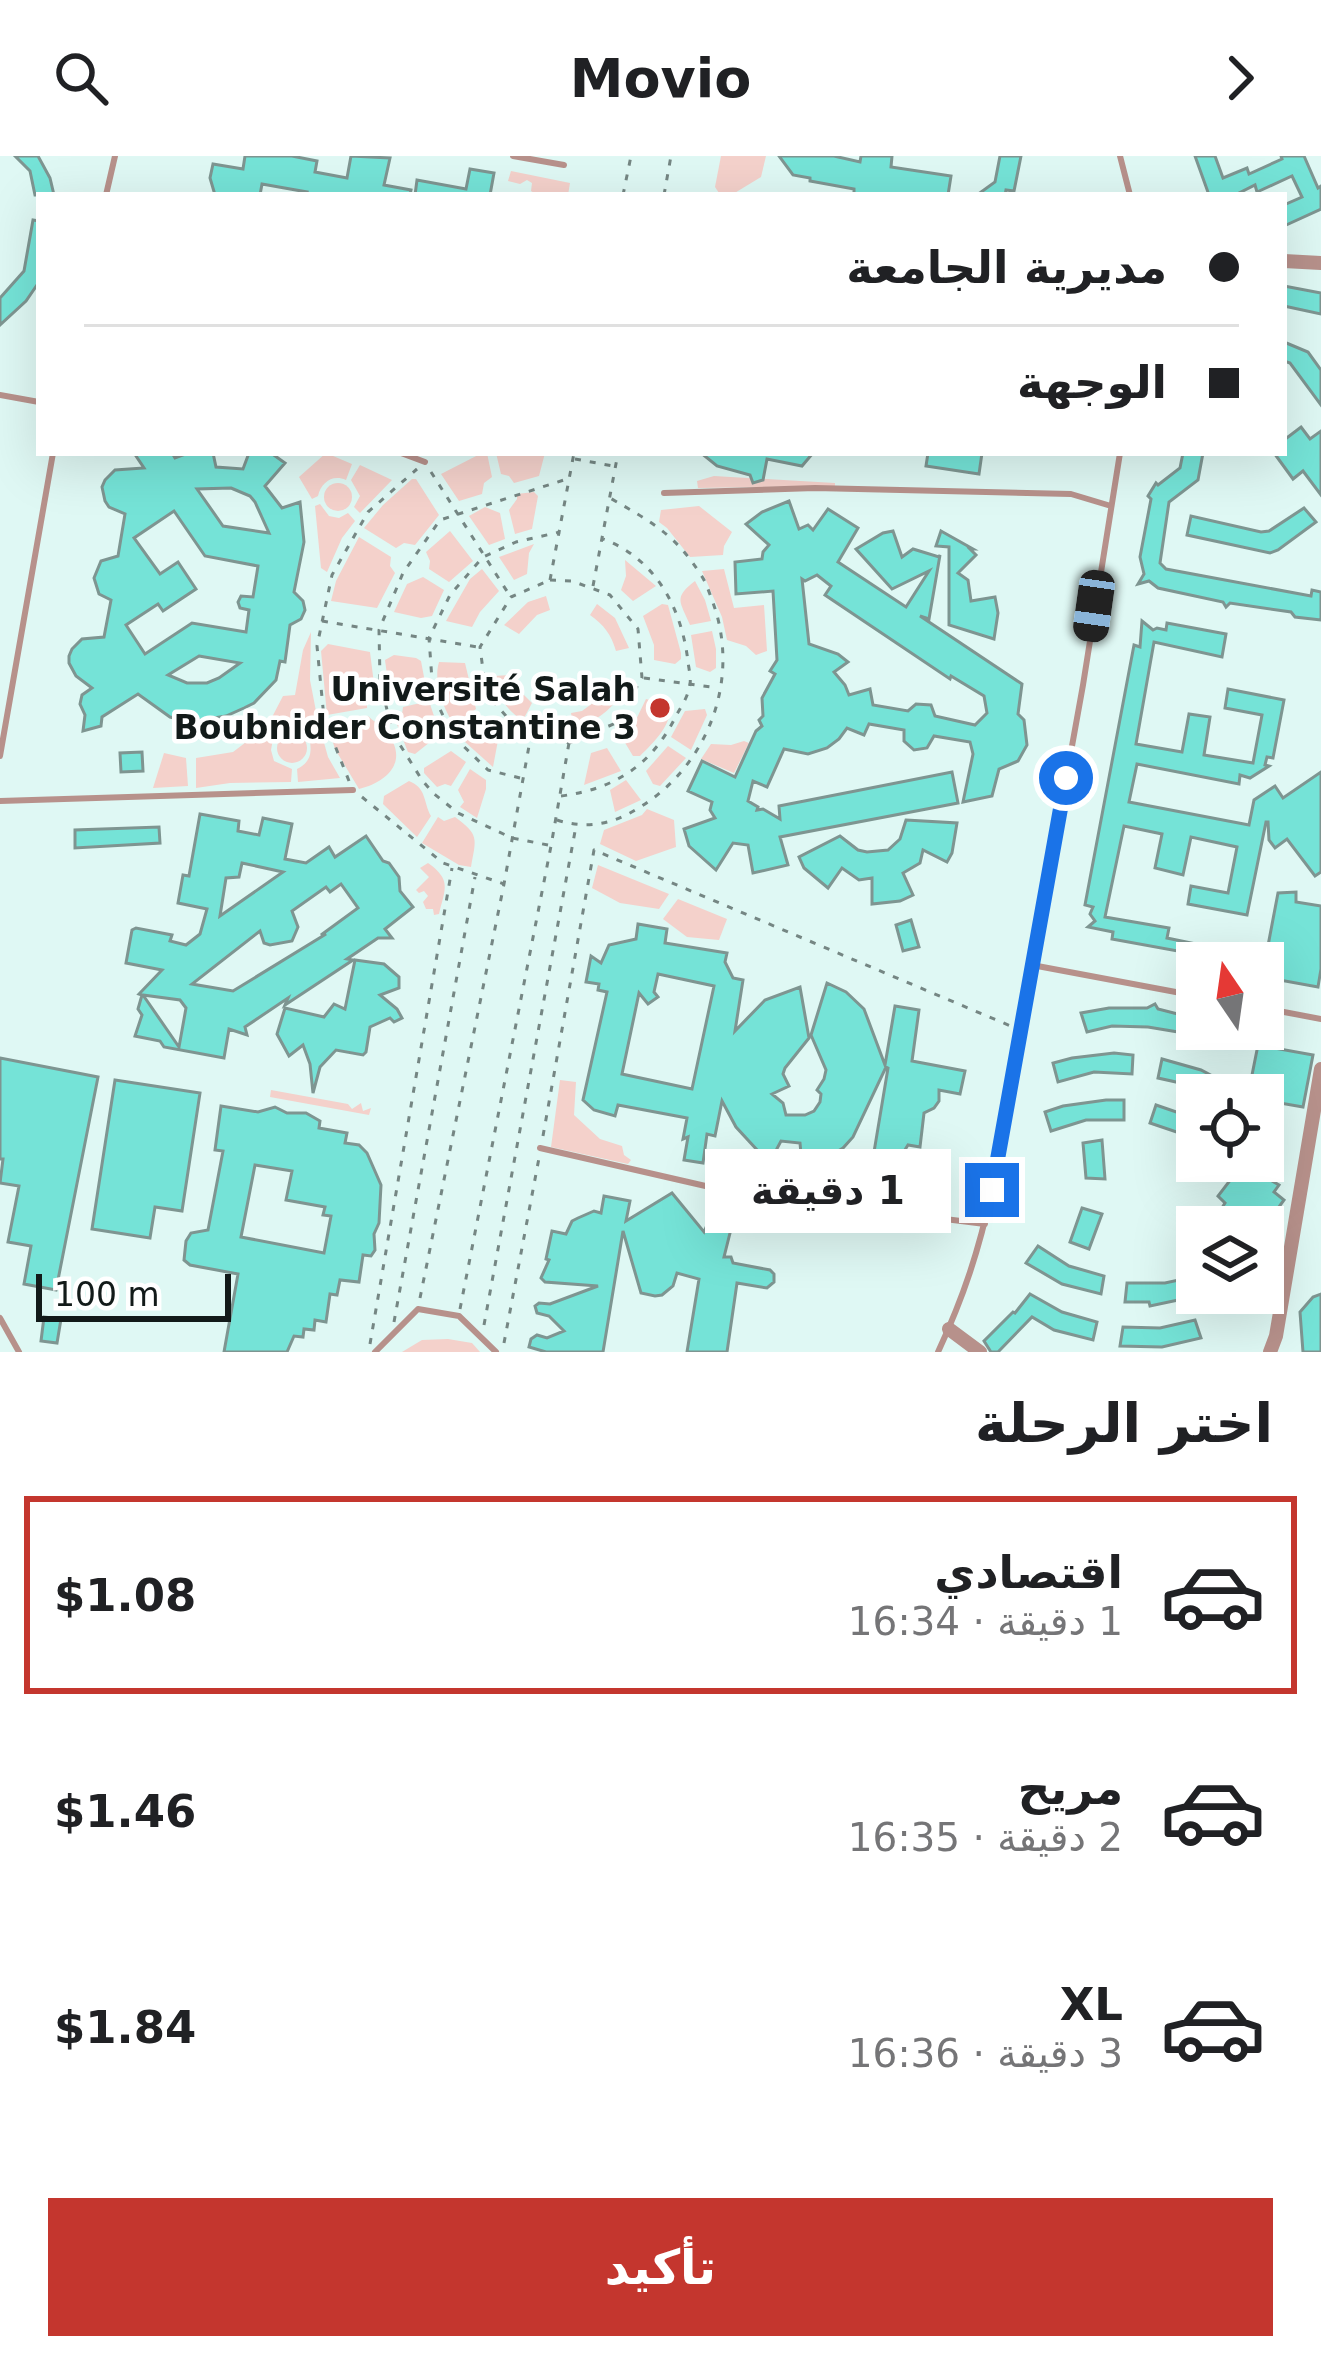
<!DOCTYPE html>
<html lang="ar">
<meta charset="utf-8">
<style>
:root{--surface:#fff;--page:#f6f6f6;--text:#202124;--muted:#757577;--line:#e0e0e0;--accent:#c4362e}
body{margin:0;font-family:"DejaVu Sans","Noto Sans Arabic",sans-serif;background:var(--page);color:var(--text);direction:rtl;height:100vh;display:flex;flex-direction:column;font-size:45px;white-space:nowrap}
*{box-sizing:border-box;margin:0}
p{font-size:39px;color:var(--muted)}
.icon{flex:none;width:66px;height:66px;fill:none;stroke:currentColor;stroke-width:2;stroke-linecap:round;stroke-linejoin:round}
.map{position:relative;height:1196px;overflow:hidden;direction:ltr}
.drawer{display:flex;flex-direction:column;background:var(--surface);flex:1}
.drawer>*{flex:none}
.hud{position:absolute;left:36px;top:36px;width:1251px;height:264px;border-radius:0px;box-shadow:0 12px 48px #0002;direction:rtl;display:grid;align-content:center;height:264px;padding:0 48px;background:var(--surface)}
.needle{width:78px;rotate:347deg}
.tools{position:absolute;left:1176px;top:786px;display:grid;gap:24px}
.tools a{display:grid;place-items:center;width:108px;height:108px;border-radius:0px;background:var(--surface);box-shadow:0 12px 48px #0002;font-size:60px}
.scale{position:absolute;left:36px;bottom:30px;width:195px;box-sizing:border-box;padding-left:12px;border:6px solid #121a19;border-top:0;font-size:33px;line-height:42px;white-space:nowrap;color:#121a19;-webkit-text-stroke:9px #fff;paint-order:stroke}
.end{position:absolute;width:54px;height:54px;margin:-27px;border:15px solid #1a73e8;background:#fff;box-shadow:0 0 0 6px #fff}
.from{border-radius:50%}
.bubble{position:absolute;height:84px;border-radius:0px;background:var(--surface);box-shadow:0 12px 48px #0002;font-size:39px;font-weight:600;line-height:84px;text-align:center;direction:rtl}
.car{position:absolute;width:36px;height:72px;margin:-36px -18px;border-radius:15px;box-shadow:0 0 9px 3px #0007;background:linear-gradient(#222 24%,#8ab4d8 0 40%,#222 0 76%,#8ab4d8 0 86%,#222 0)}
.hud b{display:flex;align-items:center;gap:42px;height:114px;font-size:45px}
.hud b+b{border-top:3px solid var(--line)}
.hud i{width:30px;height:30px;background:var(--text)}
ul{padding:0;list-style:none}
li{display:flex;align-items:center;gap:36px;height:198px;margin:0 24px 18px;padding:0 24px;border:6px solid transparent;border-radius:0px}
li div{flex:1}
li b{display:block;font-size:45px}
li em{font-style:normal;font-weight:600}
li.current{border-color:var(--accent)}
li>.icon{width:108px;height:108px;stroke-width:1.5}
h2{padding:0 48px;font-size:54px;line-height:144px}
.primary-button{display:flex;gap:24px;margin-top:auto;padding:24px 48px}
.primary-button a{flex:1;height:138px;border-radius:0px;background:var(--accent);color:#fff;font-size:48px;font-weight:600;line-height:138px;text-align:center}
header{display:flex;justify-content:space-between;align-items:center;height:156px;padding:0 48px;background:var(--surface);font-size:54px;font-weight:600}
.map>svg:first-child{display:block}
.green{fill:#f4d1cb}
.building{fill:#75e3d7;stroke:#7e9591;stroke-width:3;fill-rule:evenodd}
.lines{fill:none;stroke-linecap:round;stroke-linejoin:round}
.path{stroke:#758683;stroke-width:3;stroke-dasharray:6 9;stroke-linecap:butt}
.lane{stroke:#b7918b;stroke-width:6}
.street{stroke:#b7918b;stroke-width:14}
.route{stroke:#1a73e8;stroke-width:15}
.poi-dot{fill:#c4362e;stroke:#fff;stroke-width:4.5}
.labels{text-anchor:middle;stroke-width:9;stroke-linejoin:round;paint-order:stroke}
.poi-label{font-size:33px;font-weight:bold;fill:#121a19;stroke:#fff;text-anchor:end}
</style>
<header><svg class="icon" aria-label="forward" viewBox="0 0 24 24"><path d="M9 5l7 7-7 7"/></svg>Movio<svg class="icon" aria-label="search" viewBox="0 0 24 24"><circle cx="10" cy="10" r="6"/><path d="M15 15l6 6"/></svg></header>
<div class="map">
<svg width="1321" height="1196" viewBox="0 0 1321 1196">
<rect width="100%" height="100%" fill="#dff8f4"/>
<!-- green -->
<g class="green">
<polygon points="721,0 766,0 761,21 733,38 719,37 715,31"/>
<polygon points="511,15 570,27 568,39 545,39 542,36 536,38 531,35 532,27 527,24 520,28 508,25"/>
<path d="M326,297L352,308L346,324C332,318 321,327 318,340L312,343L299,321Z"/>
<polygon points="482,297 487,297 492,321 484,327 482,338 459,345 441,318"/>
<polygon points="496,297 545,297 539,320 514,327 509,320 501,318"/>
<polygon points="360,309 392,324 360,357 354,351 360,340 351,324"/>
<polygon points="714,320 835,327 835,330 698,332 697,325"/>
<polygon points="412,323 416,323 439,359 415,389 404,387 396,392 364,372 383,349"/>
<circle cx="338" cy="341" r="14"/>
<polygon points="534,336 538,340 532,373 515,378 509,354 517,343 517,338"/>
<polygon points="320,348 329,360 339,362 348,357 355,365 342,382 327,416 321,412 315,350"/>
<polygon points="699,350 732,376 724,390 723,399 690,401 667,372 659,366 661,354"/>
<polygon points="485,351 500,357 505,383 489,389 469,360"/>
<polygon points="450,375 473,405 449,426 429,413 430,405 426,396"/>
<polygon points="359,381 391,401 390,410 395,417 377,452 331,445 336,425"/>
<polygon points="534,388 529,397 527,418 514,424 499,401"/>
<polygon points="625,404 656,430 633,445 621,434 626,420"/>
<polygon points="482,413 499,435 480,456 472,471 446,465 470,423"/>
<polygon points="724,413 734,452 764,449 767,495 756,499 746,490 727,484 722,461 702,415"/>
<polygon points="423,421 444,434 432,460 421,462 394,456 407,428"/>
<path d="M695,425L705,444L711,465L690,469C680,445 673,442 695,425Z"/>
<polygon points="546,440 550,454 537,459 519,478 504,469 528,446"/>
<path d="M597,448L615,462L629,492L616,495C611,478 604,469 590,459Z"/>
<polygon points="662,448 668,449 681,497 681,503 675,508 654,504 654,489 643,460"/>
<polygon points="712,475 716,493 716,512 710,516 696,511 691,479"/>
<polygon points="311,476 310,524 320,576 307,581 298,573 280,575 270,565 283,540 295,539 303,494"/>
<polygon points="328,488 370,496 375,536 367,545 367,552 327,559 321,495"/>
<polygon points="394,499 416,502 421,505 427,537 402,543 389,534 385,504"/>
<path d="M439,506L465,507L476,553L454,569C443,552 433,525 439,506Z"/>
<path d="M512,519L520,535L532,547L523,564C505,554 498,539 494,520Z"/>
<path d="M605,538L616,545C604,560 592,566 574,573L571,557L582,555Z"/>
<path d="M646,543L671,549C671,570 654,586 640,600H633L621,580L633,570Z"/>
<polygon points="429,545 440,578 415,598 408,596 396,566 402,558 403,551"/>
<polygon points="705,553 707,559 691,594 671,581 685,555"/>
<path d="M368,560C373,565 379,568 384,573C410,602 391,625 359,633L335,593L328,571L331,567Z"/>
<polygon points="484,565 499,579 493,611 465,586"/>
<polygon points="262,574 273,583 271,594 274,605 292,613 291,626 230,627 196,632 196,602 233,596"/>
<circle cx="292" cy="592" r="15"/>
<path d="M323,583L328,601L340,622L298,626L297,613C309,607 312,599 310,586Z"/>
<polygon points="744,585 749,587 734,617 701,603 711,588 731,589"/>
<polygon points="668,590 686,602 660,630 653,628 646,615"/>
<polygon points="607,592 621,615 584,629 591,597"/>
<polygon points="451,595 466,606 451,630 445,628 437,631 424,617 424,612"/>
<polygon points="164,597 186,602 188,630 153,632"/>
<polygon points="470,613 486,624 486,633 477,662 460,651 464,646 458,634"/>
<polygon points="626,624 641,644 615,656 610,634"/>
<path d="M409,625C427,632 423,646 431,660L417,681L383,648L384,640Z"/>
<polygon points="647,653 674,664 676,691 636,705 600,688 604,674 642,659"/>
<path d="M438,661L444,665L455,661C480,679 476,683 471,711L459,709L422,687Z"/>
<path d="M428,707C452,724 445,733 439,758L434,759L433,753H426L423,746L428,740L424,735L419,737L416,734L429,721L420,712Z"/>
<polygon points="598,709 669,738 659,753 620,747 592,732"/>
<polygon points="678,743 727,763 719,784 687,781 663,763"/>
<polygon points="560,924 576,926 574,959 600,983 622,990 624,999 631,1004 628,1008 551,991"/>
<polygon points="271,934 348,948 352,953 361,947 363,955 371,952 369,959 270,941"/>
<polygon points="448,1183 472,1187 480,1196 402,1196 422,1184"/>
</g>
<!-- building -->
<g class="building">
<polygon points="15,0 38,0 50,22 54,39 35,39 30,15"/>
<polygon points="245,0 292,0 317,5 315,16 347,22 351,0 390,2 384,29 411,34 410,39 306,39 307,36 262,28 260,39 215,39 210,22 213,8 243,13"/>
<polygon points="779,0 834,0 860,6 861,0 892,0 891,11 951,20 948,39 854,39 854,33 810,25 810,22 793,19"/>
<polygon points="1000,0 1021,0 1014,35 1006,34 1005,39 977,39 995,26"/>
<polygon points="1195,0 1215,0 1223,22 1247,12 1249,18 1282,3 1281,0 1304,0 1318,32 1321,30 1321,53 1284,70 1284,49 1302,41 1292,20 1257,36 1255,29 1235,39 1209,39"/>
<polygon points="470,13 494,17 490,39 415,39 417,24 466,33"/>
<polygon points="33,64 39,65 39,126 26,145 0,169 0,142 24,115"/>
<polygon points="1284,130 1321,137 1321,158 1284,150"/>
<polygon points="1284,186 1308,196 1321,214 1321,249 1290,207 1284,205"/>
<polygon points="1301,271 1310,283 1321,275 1321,339 1303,315 1293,323 1274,297 1284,297 1284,284"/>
<path d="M134,297H172L175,302L188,297H213L216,311L243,313L249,297H271L285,307L265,330L282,352L300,346L304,386L294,436L303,445L305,454L301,463L290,469L285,506L280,505L276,524L254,547L244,552L226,560L190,566L170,561L138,538L102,561L101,570L83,575L85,559L80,548L82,539L92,532L76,520L69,507V500L72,493L82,483L104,481L111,444L99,438L94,422L101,405L118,400L125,358L109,351L105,345L102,331L105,324L115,314L144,312ZM231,332L250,340L255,346L269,377L223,370L197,333ZM174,355L205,400L258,410L253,441L241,440L238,446L240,452L249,454L246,476L192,467L145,498L126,469L158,448L163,455L196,433L178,406L160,418L134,382ZM199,500L240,507L219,522L207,527H187L168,519Z"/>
<polygon points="701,297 813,297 802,310 767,303 763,324 753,327 750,319 717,310"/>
<polygon points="928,297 982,297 979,318 926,310"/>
<polygon points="1183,297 1203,297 1198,324 1169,346 1160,407 1166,413 1311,440 1312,434 1321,436 1321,464 1295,461 1291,456 1230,447 1226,451 1223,446 1158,432 1149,425 1138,428 1144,418 1140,401 1151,343 1148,340 1156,327 1158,329 1180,312"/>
<path d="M789,345L799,373L808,369L813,374L828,353L858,372L838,406L906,451L929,415L892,433L856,393L883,377L893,375L902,401L913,393L939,401L940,399L929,463L920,460L1022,528L1018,558L1024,564L1027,589L1018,605L999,613L992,640L963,646L973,598L970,586L934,580L927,592L914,594L904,585V574L869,568L864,579L847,572L839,583L827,592L808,598L784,593L767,631L753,625L748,645L758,651L757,654L763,653L780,663L779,650L952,616L958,647L780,681L788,709L753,717L748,689L733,687L716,714L689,690L684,673L715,662L710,654L712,646L688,635L702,605L735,621L756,575L762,570L759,564L763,560L762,542L775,518L770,515L777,504L773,435L736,438L735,406L762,403L763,396L769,389L746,368L762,356ZM817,419L831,430L825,439L950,523L951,520L984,540L987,557L975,569L935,560L931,549L916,548L908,555L873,549L870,533L849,539L845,529L834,516L848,506L838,498L809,488L802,423L805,425Z"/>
<polygon points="1304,352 1316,366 1278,394 1270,397 1187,379 1191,360 1261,376 1269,375"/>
<polygon points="941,375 973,393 970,393 976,399 958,417 968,424 971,445 995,441 998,457 994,483 949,469 949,391 936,390"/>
<polygon points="1142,465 1153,474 1157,472 1166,474 1167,467 1226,478 1222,501 1154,486 1136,588 1182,596 1189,558 1210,561 1204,599 1253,607 1262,559 1225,552 1228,533 1284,544 1273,602 1267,601 1265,609 1269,610 1250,622 1240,619 1239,628 1137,608 1129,646 1249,669 1254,644 1275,630 1283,642 1321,616 1321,716 1315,720 1287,683 1275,692 1269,684 1268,666 1266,666 1247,759 1188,748 1191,730 1228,737 1237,691 1191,681 1183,719 1155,712 1162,678 1124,670 1105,761 1169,772 1167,782 1234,796 1231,807 1204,807 1180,802 1178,795 1112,783 1113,776 1088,771 1095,765 1090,758 1093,751 1085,749 1134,489 1140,491"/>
<polygon points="142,596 143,615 121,616 120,597"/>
<path d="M200,658L239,665L238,675L259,679L263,662L292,668L285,703L306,707L329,691L335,701L366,680L383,705L389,707L399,721L400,735L413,751L385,773L392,782H378L347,803L353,804L285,849L288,842L245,871L247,879L229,873L224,902L164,891L160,885L135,880L142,859L138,853L142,839L139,838L162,814L126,807L132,774L136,772L172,779L170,785L186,789L200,778L207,753L178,747L183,719L189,720ZM242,707L283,716L220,760L226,722L239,721ZM341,728L358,752L321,779L326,778L233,835L192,828L260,775L264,787L270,789L292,785L298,771L292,755L326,731L330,736ZM143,839L180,844L186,852L179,891Z"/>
<polygon points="906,664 957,667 952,697 947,706 923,694 920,707 903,717 913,739 900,745 872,748 872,722 859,724 842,712 828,732 804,712 799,701 840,680 858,694 867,696 888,694 900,683"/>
<polygon points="159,671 160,687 75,692 75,674"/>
<polygon points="1296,736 1296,746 1321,750 1321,813 1318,831 1269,822 1270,817 1263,816 1278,737"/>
<polygon points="911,764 919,791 903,795 896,769"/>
<path d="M638,768L667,773L665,787L727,797L725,806L733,822L743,824L735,875L765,844L800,831L809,882L785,912L783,918L789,930L772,938L783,947L786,959H805L814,955L820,946L821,938L817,934L824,923L826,914L811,879L827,827L846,836L864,853L885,909L895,850L919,854L912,905L965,915L960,938L939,934V945L934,952L924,957L920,991L908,989L903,997L893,999L891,1009L872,1008L888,912L886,911L853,981L843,992L823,1004L802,1008L800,987L781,985L772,1002L759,996L736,971L722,945L715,980L707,978L703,1007L684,1004L688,981L683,983L687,962L618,949L615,960L594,954L583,944L607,836L598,834L599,828L586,826L591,800L601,807L609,789L636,783ZM658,818L714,830L692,933L622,918L639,837L648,848L658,841L654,836Z"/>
<polygon points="355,804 384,808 399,821 399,832 380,839 397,853 402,862 394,866 390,862 370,871 366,896 363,899 336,894 320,911 313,937 310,908 303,889 289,900 277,878 285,852 324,861 334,848 345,853"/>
<polygon points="1155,848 1158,853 1197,863 1197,873 1224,873 1213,891 1178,876 1148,871 1112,870 1087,876 1081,857 1109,852 1147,852"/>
<polygon points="1258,889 1313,899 1303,951 1263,944 1263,939 1213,939 1194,930 1158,922 1162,903 1201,914 1248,939"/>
<polygon points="1114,897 1133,899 1132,918 1094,916 1058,926 1053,907 1072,902"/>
<polygon points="0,902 98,921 56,1134 24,1128 31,1090 8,1086 19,1030 0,1027 3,1003 0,1003"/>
<polygon points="115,924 200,937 182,1055 155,1051 150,1082 92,1073"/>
<polygon points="1106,944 1124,944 1124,964 1086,964 1051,975 1045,956 1063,950"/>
<polygon points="1156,949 1197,963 1197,983 1150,967"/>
<path d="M221,950L258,956L275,951L287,957H306L320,965L319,972L347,977L345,987L359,989L367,997L381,1029L379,1067L374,1078L375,1094L371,1100L363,1099L359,1126L340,1124L337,1139L330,1138L326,1166L315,1164L314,1174L304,1173L303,1181L294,1180L287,1196H224L238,1118L190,1109L184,1104L186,1085L191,1077L208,1074L223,995L215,994ZM255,1009L292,1015L286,1044L325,1051L323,1059L331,1060L324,1097L241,1081Z"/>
<polygon points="1102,984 1105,1023 1086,1022 1083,987"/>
<polygon points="1227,1005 1258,1005 1275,1016 1255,1015 1279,1029 1274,1036 1284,1044 1273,1059 1282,1065 1275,1076 1278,1086 1263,1092 1263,1071 1210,1071 1225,1047 1218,1040 1238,1014 1227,1014"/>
<polygon points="672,1037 704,1076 713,1055 720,1051 726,1052 732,1069 724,1101 731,1101 733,1107 770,1114 774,1118 774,1126 767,1132 737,1127 727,1196 687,1196 699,1123 677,1117 673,1130 662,1139 655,1140 641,1137 623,1075 603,1196 546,1196 529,1191 531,1183 537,1179 547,1182 564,1175 549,1160 537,1157 535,1150 539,1147 550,1148 598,1130 545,1126 541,1122 549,1104 546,1103 552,1075 566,1078 572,1065 578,1062 594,1055 601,1057 604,1040 630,1045 626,1065"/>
<polygon points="1082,1052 1102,1058 1089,1093 1070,1086"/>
<polygon points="757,1060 804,1065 802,1075 756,1070"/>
<polygon points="1038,1090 1069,1110 1104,1120 1101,1138 1062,1128 1026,1107"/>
<polygon points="1197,1120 1197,1140 1150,1150 1149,1146 1125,1146 1127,1127 1165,1127"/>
<polygon points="1030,1138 1062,1156 1097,1166 1093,1184 1054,1174 1032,1161 998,1196 991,1196 984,1185 1013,1156 1015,1157"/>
<polygon points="1321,1138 1321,1196 1303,1196 1300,1156 1313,1141"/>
<polygon points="44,1161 61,1163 57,1187 41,1185"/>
<polygon points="1195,1164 1201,1182 1162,1191 1120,1190 1123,1171 1160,1172"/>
</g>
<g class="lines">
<!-- path -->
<g class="path">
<polyline points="623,39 631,0"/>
<polyline points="664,39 671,0"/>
<polyline points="575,303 613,310"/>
<polyline points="431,316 510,440"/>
<polygon points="550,424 572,425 610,439 638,473 642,522 616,567 569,587 519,575 486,537 480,491 511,441"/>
<polyline points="550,424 574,297"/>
<polyline points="593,430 618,297"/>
<polyline points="322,465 478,491"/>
<polyline points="644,522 718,532"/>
<polyline points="520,622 488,614 452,579 433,538 429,482 450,439 483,401 516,386 560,376"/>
<polyline points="349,625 324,562 317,490 332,419 368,356 417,313"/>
<path d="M561,640C616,633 653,608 677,558C681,551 687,542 689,533C692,525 689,514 688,506C682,452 655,402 603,383"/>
<polyline points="362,641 443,707 504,728"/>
<path d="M557,664C585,673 611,669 637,653C708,611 742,523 712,444C709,436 706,426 701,419C675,378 650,365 610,342"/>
<polyline points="548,689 512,682 458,657 433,637 422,624 392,576 380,523 379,474 403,417 440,364 570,322"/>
<polyline points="543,980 594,694 1013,871"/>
<polyline points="420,1142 504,728 531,579"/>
<polyline points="460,1153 551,690 569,587"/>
<polyline points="394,1166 475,721"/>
<polyline points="484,1169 576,670"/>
<polyline points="504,1187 539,1002"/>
<polyline points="370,1188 452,712"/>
</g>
<!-- lane -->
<g class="lane">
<polyline points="513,0 564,9"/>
<polyline points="1120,0 1130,39"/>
<polyline points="106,39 115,0"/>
<polyline points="0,239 39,246"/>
<polyline points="401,297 425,306"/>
<polyline points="664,337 815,332 1071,338 1111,350"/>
<polyline points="0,600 53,297"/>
<polyline points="0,645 353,634"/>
<polyline points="1032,809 1197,840"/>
<polyline points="1263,852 1321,863"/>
<polyline points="540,992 736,1037 985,1068"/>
<polyline points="0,1162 19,1196"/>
<polyline points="375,1196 418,1153 459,1160 496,1196"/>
<path d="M938,1196C964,1140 979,1094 992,1034L1083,529L1120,297"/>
</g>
<!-- street -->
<g class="street">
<polyline points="1284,105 1321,107"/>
<polyline points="949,1173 980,1196"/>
<polyline points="1270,1196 1276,1180 1321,913"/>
</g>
</g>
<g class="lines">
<!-- route -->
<polyline class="route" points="992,1034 1066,622"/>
</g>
<!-- markers -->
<circle class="poi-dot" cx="660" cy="552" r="12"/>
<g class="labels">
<!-- poi labels -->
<g class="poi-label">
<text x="636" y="545">Université Salah<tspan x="636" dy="38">Boubnider Constantine 3</tspan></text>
</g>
</g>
</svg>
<div class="tools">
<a><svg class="needle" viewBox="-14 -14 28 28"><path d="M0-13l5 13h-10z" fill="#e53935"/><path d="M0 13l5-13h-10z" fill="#757577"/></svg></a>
<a><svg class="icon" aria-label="locate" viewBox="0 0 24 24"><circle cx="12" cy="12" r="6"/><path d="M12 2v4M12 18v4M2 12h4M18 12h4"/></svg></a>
<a><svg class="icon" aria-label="layers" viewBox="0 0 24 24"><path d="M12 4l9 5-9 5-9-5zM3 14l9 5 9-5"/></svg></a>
</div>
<div class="scale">100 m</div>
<i class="end from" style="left:1066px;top:622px"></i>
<i class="end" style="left:992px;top:1034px"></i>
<div class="bubble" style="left:705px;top:993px;width:246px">1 دقيقة</div>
<i class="car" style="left:1094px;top:450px;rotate:188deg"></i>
<div class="hud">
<b><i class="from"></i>مديرية الجامعة</b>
<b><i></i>الوجهة</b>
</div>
</div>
<section class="drawer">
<h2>اختر الرحلة</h2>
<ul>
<li class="current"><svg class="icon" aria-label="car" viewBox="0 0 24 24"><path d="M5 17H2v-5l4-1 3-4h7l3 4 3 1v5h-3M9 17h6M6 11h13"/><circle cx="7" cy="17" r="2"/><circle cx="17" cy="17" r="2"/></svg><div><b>اقتصادي</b><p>1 دقيقة · 16:34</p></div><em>$1.08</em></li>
<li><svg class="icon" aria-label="car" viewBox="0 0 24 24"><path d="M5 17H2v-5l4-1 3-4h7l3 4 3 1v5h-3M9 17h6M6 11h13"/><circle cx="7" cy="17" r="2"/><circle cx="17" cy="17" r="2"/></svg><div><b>مريح</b><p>2 دقيقة · 16:35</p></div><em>$1.46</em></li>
<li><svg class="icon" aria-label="car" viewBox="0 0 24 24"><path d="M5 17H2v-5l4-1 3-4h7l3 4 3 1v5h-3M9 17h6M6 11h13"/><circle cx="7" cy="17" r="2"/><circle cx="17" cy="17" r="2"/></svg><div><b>XL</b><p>3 دقيقة · 16:36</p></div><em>$1.84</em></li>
</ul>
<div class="primary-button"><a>تأكيد</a></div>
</section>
